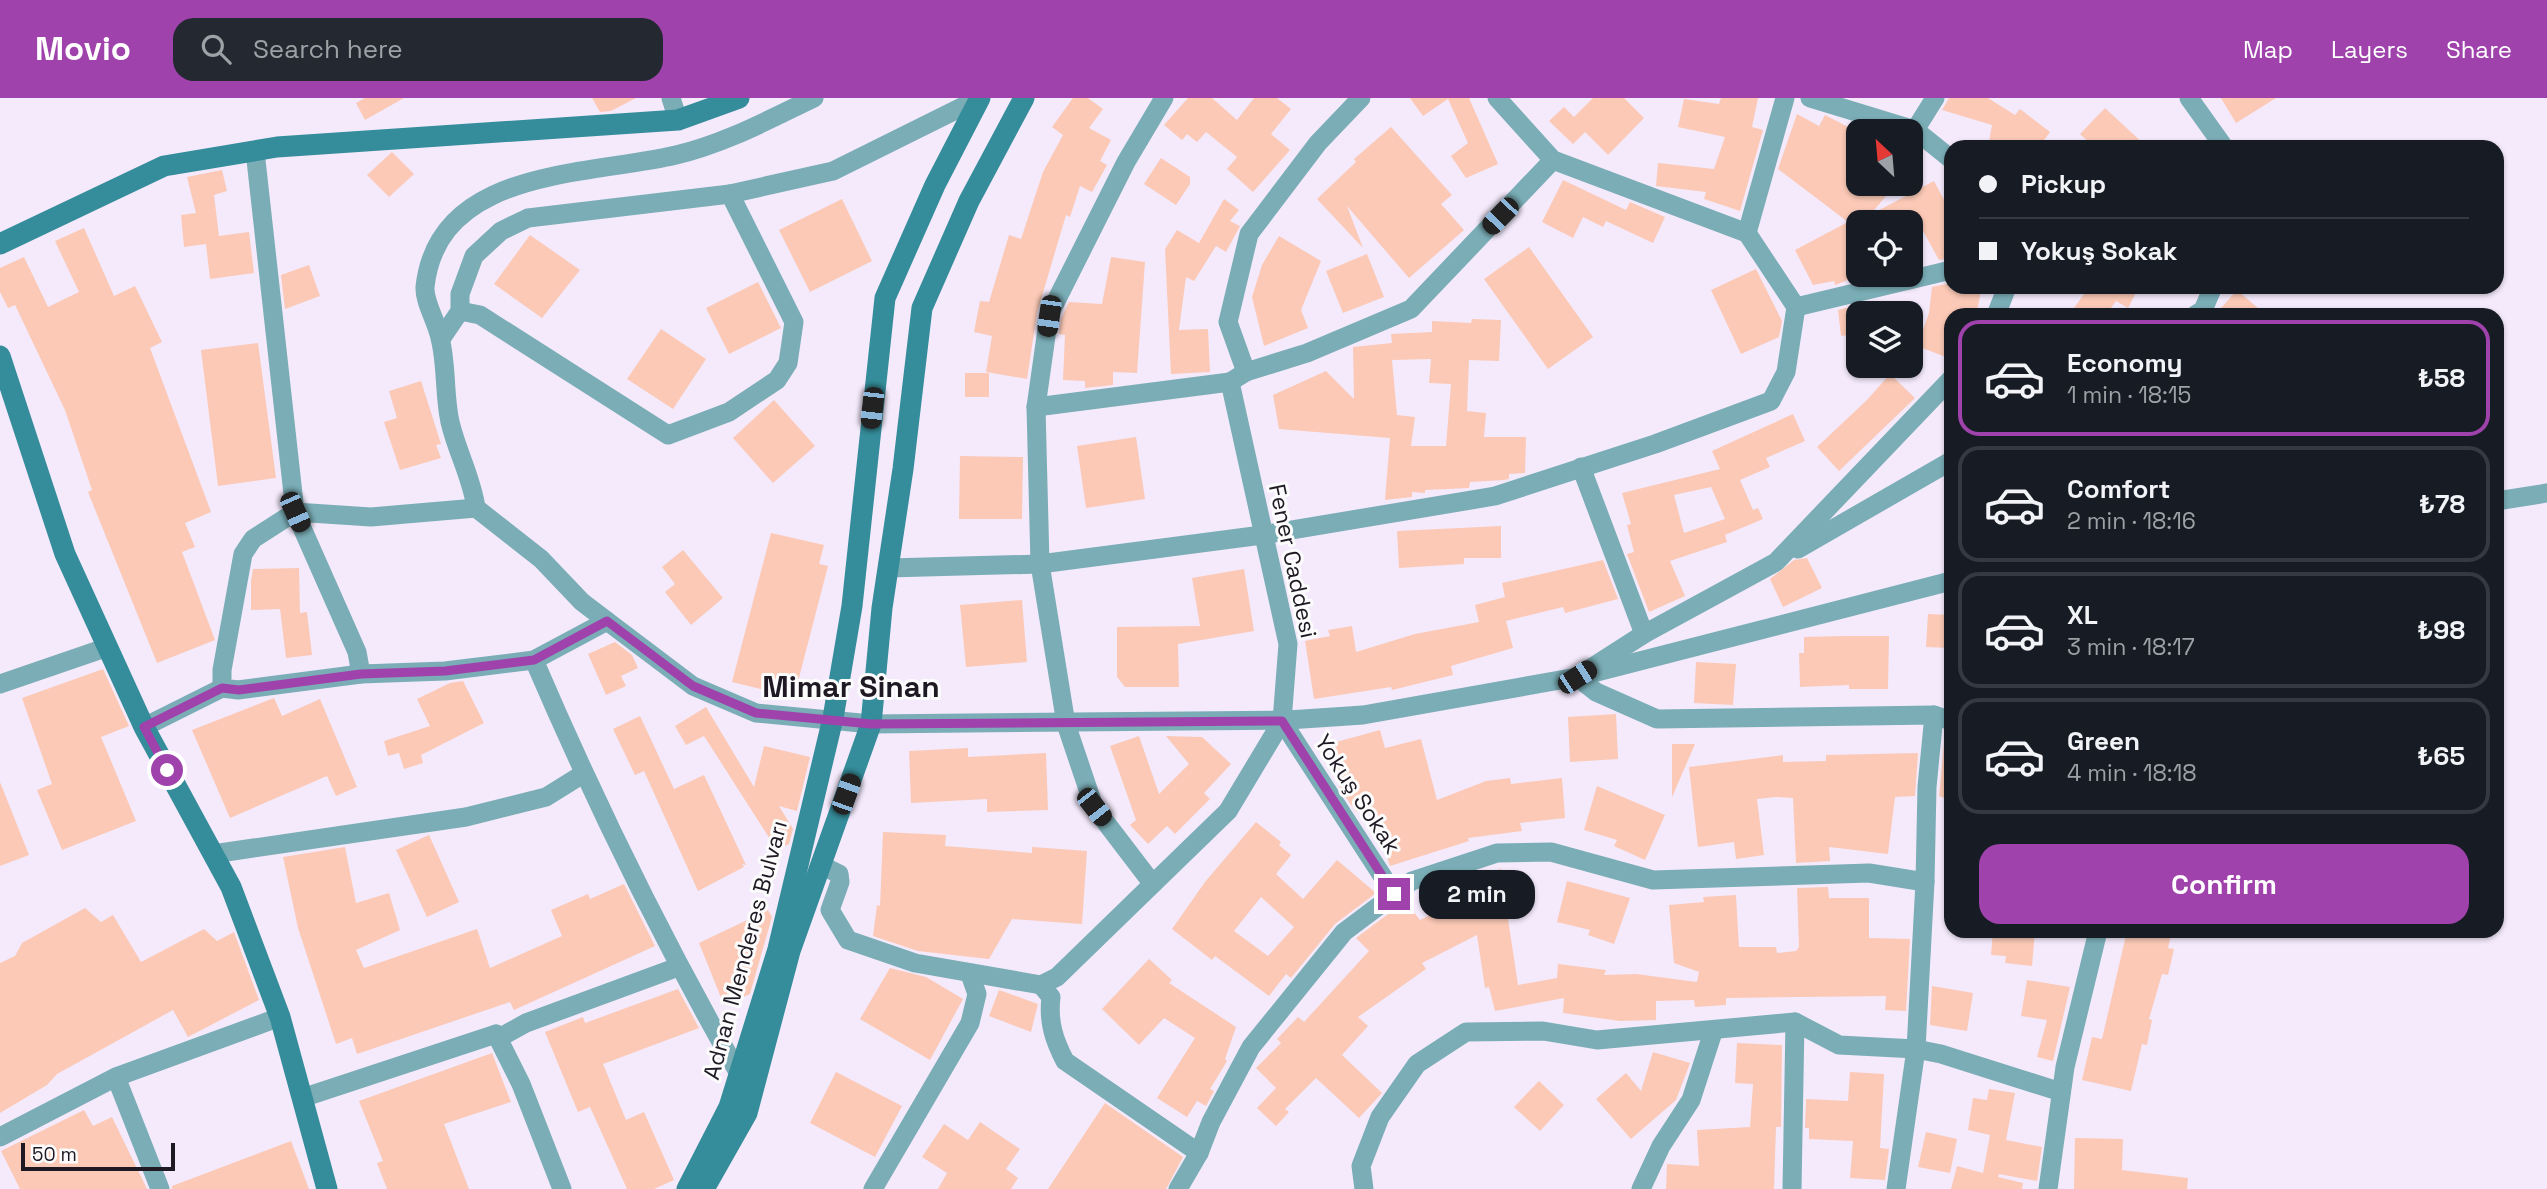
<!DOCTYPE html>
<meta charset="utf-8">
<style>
:root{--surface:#171b24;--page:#242831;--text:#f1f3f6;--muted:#9ea1a6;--line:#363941;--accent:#9f42ac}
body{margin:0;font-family:"Space Grotesk",sans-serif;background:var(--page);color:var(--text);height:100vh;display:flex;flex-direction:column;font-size:26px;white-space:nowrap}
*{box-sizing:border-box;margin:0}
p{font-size:23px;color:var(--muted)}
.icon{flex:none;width:38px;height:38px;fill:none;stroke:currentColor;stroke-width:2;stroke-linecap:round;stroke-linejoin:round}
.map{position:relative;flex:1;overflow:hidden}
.side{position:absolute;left:1944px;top:210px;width:560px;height:630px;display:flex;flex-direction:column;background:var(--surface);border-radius:21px;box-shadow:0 2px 5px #0004}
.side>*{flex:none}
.top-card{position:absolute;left:1944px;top:42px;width:560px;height:154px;border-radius:21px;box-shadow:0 2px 5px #0004;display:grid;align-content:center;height:154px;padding:0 35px;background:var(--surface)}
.needle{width:46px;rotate:334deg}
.fabs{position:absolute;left:1846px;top:21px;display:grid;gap:14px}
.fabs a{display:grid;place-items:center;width:77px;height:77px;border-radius:14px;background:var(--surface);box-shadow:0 2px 5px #0004;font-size:35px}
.scale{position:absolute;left:21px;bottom:18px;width:154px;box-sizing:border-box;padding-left:7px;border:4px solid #1f1924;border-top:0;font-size:19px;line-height:24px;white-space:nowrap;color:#1f1924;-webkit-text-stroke:5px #fcfcfc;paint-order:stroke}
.end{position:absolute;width:32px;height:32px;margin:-16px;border:9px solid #9f42ac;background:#fff;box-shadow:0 0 0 4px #fff}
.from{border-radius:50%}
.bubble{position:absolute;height:49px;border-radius:21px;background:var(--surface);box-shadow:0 2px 5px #0004;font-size:23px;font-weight:700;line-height:49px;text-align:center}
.car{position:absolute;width:21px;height:42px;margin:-21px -10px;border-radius:9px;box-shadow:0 0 5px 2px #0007;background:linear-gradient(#222 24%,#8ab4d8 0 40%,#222 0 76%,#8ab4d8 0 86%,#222 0)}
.top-card b{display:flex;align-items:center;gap:24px;height:66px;font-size:26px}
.top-card b+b{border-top:2px solid var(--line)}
.top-card i{width:18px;height:18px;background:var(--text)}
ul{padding:12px 0 0;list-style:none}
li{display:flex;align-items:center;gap:21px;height:116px;margin:0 14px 10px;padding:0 21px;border:4px solid var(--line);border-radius:21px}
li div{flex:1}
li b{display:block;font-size:26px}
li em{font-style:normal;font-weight:700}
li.active{border-color:var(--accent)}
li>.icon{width:63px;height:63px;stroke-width:1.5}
.action{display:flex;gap:14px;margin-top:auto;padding:14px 35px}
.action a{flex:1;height:80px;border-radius:21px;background:var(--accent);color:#fff;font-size:28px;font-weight:700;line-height:80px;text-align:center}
header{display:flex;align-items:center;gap:42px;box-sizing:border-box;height:98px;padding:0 35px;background:var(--accent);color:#fff}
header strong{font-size:33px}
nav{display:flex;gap:38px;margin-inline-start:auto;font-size:24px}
.search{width:490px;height:63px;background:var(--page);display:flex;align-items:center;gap:18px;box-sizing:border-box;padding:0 24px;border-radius:21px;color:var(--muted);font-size:26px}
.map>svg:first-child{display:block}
.building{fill:#fbc9b6;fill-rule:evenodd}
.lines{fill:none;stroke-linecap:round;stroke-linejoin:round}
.street{stroke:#7aadb6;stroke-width:19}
.secondary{stroke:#358c9a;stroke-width:21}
.route{stroke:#9f42ac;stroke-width:9}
.labels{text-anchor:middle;stroke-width:6;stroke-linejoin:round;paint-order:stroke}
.street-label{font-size:23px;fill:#1f1924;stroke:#fcfcfc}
.district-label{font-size:30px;font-weight:bold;fill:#1f1924;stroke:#fcfcfc}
</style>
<header>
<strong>Movio</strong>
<div class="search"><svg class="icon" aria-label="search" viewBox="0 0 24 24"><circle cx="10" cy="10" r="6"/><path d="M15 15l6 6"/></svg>Search here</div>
<nav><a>Map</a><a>Layers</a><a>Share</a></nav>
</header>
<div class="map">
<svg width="2547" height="1091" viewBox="0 0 2547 1091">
<rect width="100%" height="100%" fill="#f4eafc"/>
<!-- building -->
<g class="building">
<polygon points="365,0 404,0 365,22 356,5"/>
<polygon points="592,0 636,0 611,13 600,14"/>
<polygon points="1073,0 1088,0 1103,11 1089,30 1111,42 1100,63 1107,67 1092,94 1080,88 1070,119 1066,117 1037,215 1027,281 986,274 992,238 974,234 980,203 989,204 1009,137 1021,141 1043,74 1063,37 1052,29"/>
<polygon points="1188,0 1212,0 1237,22 1254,0 1277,0 1291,11 1271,36 1290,52 1253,94 1227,71 1237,59 1206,34 1197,44 1187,36 1182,42 1164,27"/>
<polygon points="1410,0 1469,0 1498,66 1466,80 1451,58 1468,45 1448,1 1423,18"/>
<polygon points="1593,0 1624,0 1644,20 1608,57 1585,34 1573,46 1549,23 1564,9 1574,19"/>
<polygon points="1721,0 1758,0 1752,29 1763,32 1740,113 1704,101 1706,94 1656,88 1658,65 1714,71 1725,39 1678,29 1684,1 1719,6"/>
<polygon points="1949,0 1988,0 2015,17 2020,11 2050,34 2039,49 1988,49 1992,27 1942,12"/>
<polygon points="2221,0 2276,0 2236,25"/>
<polygon points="2105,10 2147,49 2094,49 2080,36"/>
<polygon points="1797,16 1819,28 1825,17 1858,34 1858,86 1896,86 1870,117 1934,83 1951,115 1951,160 1939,162 1923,133 1920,130 1911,135 1911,124 1858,124 1854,136 1858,145 1858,178 1835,187 1834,183 1813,187 1795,152 1848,124 1778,71"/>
<polygon points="1391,29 1452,97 1441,106 1464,132 1409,180 1347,108 1363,150 1317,101 1356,64 1354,61"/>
<polygon points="392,54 414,76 389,99 367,77"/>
<polygon points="1161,60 1190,79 1190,86 1176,107 1144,86"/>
<polygon points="222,72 227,93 214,97 219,138 249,134 254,175 210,181 206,146 184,149 181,117 196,115 187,79"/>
<polygon points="1563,82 1626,112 1630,104 1665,119 1653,145 1606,123 1603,129 1583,119 1573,140 1542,124"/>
<polygon points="842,101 872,163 810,194 779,132"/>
<polygon points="1224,101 1239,112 1230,123 1240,128 1226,154 1216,148 1194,183 1186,179 1179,232 1208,231 1210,274 1171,276 1165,151 1177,132 1199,145"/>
<polygon points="84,130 114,198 135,188 162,244 150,250 211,414 185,425 195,449 182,454 215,542 157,565 88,394 92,392 65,312 15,207 8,210 0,194 0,170 24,159 48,209 79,194 55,143"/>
<polygon points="530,137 580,172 542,220 494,186"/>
<polygon points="1279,138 1321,163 1301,212 1308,230 1264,248 1252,199 1262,167"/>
<polygon points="1529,149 1593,239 1548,271 1484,181"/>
<polygon points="1367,156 1384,199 1343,215 1326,173"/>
<polygon points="1111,159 1145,164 1137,275 1113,274 1113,287 1085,290 1085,283 1063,282 1065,237 1059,236 1061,221 1069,204 1102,206"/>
<polygon points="309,167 320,198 285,211 281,177"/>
<polygon points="1756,171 1782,223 1779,239 1741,256 1711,192"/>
<polygon points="758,184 781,230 729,256 706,210"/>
<polygon points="1951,185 1951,189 1982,189 1976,217 1951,217 1951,261 1917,248 1929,215 1932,189"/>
<polygon points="2089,189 2139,189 2128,210 2116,203 2106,217 2069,217"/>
<polygon points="2237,192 2266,217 2215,217"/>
<polygon points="1853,208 1857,236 1841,238 1838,212"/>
<path d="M1472,221L1501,222L1499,263L1469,262L1467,313L1486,315L1484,339H1526L1525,375L1509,376V381L1504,382L1470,384L1469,390L1425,392V395L1412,394V399L1385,402L1390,340L1279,331L1273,297L1326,273L1354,301L1353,249L1392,245L1391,236L1432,234V223L1471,225ZM1431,261L1429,285L1451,286L1446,348H1411L1415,319L1397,317L1392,262Z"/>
<polygon points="661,231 706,261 673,311 627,281"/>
<polygon points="258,245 276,380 218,388 201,252"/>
<rect x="965" y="275" width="24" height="24"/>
<polygon points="1890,276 1915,300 1839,373 1817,349 1867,302"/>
<polygon points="421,283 441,346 436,347 441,360 400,372 384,324 397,320 389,293"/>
<polygon points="774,302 815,348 773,385 733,340"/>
<path d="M1793,316L1805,343L1766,360L1770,369L1740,382L1753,412L1758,410L1763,421L1725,437L1727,444L1670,463L1685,498L1649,514L1627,456L1634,454L1627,427L1631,426L1622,395L1720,371L1712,353ZM1711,389L1725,421L1684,435L1674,397Z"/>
<polygon points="1136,339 1145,401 1086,410 1077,348"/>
<polygon points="960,358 1023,359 1022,421 959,421"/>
<polygon points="1501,428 1501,460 1464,460 1464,466 1399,470 1397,433"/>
<polygon points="771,435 824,447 819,466 828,468 794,599 732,584"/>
<polygon points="683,452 723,500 691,527 665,494 675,486 662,469"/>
<polygon points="1807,460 1822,490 1783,509 1770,481 1794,462"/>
<polygon points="1603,462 1618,501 1565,515 1563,509 1506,523 1513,550 1451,568 1453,577 1392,592 1391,589 1314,601 1305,543 1330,538 1328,532 1352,528 1356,554 1415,536 1479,524 1475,507 1505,499 1502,485"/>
<polygon points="299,470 300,515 307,514 312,557 286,560 280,511 251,512 251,483 253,471"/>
<polygon points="1244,471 1254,533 1178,546 1179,589 1125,589 1117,579 1117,529 1200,528 1192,480"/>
<polygon points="1022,502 1027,564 966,569 960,507"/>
<polygon points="1928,516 1951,517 1951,550 1926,549"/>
<polygon points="1845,538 1889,538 1888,591 1849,591 1849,587 1800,589 1799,555 1804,555 1804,539"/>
<polygon points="615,544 632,557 638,570 621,578 626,588 606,597 588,556"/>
<polygon points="1696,564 1736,566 1733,607 1694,605"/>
<polygon points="103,571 129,628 101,639 136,723 62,752 37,692 52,686 22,600"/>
<polygon points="463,583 484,625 421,657 423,665 404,671 399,655 388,658 384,643 430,628 417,601 450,585"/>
<polygon points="274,600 282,618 320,601 357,689 336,698 327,678 230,720 192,632"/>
<polygon points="706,609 754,689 764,648 810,659 797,713 779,708 793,731 789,746 777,752 704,638 686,647 675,628"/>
<polygon points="1616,616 1618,661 1570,664 1568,619"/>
<polygon points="640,618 674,691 704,677 746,767 742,766 744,769 698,793 644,673 635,677 613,631"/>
<polygon points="1380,632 1385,650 1421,641 1437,702 1486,683 1510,680 1511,686 1562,680 1565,720 1520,725 1522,733 1468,740 1469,743 1390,768 1370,711 1356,714 1340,691 1329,646"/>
<polygon points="1945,634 1951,635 1951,702 1939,698"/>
<polygon points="1139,638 1159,696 1189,666 1166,638 1202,639 1231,666 1204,695 1210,701 1175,736 1167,728 1148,746 1130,727 1136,722 1110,648"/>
<polygon points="1672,646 1695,646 1672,699"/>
<polygon points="968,650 968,659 1046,655 1048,712 987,714 987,701 911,705 909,653"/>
<polygon points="1918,655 1915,698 1895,699 1888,756 1829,749 1830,763 1796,765 1793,700 1776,699 1757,701 1764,757 1736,761 1734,744 1698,749 1689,669 1783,657 1783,664 1826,663 1826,657"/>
<polygon points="0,684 29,757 0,768"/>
<polygon points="1597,688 1665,717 1645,762 1614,748 1617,742 1584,732"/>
<path d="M1256,724L1281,744L1279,747L1291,757L1276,776L1303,801L1337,762L1376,795L1335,826L1291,880L1286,876L1269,898L1215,858L1212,862L1172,831L1205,784ZM1261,799L1294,829L1268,858L1234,833Z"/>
<polygon points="883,734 946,737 945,748 1032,755 1032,749 1087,753 1082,826 1012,821 989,861 918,853 873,838 877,807 880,808"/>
<polygon points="429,737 459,804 427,819 396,752"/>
<polygon points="345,749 356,805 389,795 400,832 356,852 364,870 477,831 490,870 562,838 551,812 588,796 590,801 624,786 655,848 514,912 510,904 357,956 352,940 336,946 298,830 283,759"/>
<polygon points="1501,771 1515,819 1508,821 1518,887 1557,880 1558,866 1606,872 1604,877 1636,876 1697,884 1699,874 1674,865 1669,807 1704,804 1703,799 1736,797 1739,849 1776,849 1777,855 1796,853 1799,849 1797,790 1828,789 1829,800 1869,800 1869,840 1910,841 1906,913 1885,912 1886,898 1726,900 1726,907 1695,909 1694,902 1656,903 1656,922 1620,923 1563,915 1564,900 1495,913 1489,889 1485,890 1477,837 1422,865 1426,871 1358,919 1368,928 1342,957 1382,995 1359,1020 1316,980 1285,1011 1289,1014 1276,1028 1257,1010 1276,990 1256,970 1281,945 1277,941 1298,919 1304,924 1369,853 1356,840 1395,811 1402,817 1399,808 1405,803 1420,822 1460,803 1454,782"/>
<polygon points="1567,783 1630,800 1614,846 1588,837 1590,832 1557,824"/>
<polygon points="85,810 101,824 113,817 141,864 204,831 217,843 234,834 259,902 188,939 173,912 57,976 47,987 0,1015 0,865 15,858 22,845"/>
<polygon points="768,812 772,819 750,896 724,907 699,845"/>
<polygon points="1993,833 2035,833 2032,868 2005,865 2006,858 1991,857"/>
<polygon points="2127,833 2172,833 2168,850 2174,851 2168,877 2162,876 2149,921 2152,922 2147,947 2142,946 2131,993 2082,982 2092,939 2102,941"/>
<polygon points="1149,861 1172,882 1169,885 1236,929 1225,961 1227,963 1210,991 1214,993 1206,1008 1197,1003 1187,1019 1157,1000 1195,940 1164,920 1139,947 1102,911"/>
<polygon points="890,870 926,879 963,901 930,962 860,921"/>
<polygon points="2027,882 2070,889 2053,963 2037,959 2047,922 2021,918"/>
<polygon points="1932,888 1973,895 1967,933 1930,927"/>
<polygon points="678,891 699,930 603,966 626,1022 644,1014 674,1082 654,1091 627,1091 590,1009 578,1014 545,934 583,919 585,925"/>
<polygon points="999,892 1038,906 1031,934 989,918"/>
<polygon points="1737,945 1782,947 1781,1029 1776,1029 1774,1091 1666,1091 1667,1066 1699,1068 1697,1032 1750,1029 1753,986 1735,985"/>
<polygon points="1653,954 1690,965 1676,1002 1631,1041 1596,1001 1626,975 1641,993"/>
<polygon points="492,955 511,1004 444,1026 469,1091 387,1091 377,1065 383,1063 359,1003"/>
<polygon points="836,974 902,1008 875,1059 810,1025"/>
<polygon points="1850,974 1884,976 1880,1050 1889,1051 1885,1082 1850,1080 1853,1043 1809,1041 1809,1030 1805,1030 1806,1001 1848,1003"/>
<polygon points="1539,983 1564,1007 1540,1033 1514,1009"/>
<polygon points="1989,991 2015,995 2006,1042 2042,1049 2037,1083 1999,1076 1998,1079 2023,1085 2022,1091 1951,1091 1957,1068 1983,1075 1990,1037 1968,1032 1973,1000 1987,1002"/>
<polygon points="1105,1005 1183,1059 1166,1091 1048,1091"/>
<polygon points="84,1012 93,1028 112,1019 147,1091 20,1091 1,1053"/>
<polygon points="980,1024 1020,1051 1006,1071 1018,1080 1011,1091 938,1091 947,1075 922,1059 944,1026 968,1042"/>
<polygon points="1926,1034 1957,1041 1950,1075 1918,1069"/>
<polygon points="2075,1040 2123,1041 2122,1072 2188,1080 2187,1091 2074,1091"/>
<polygon points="291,1043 309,1091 172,1091 172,1088"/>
</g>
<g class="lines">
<!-- street -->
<g class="street">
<polyline points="671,0 678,22"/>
<polyline points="1810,0 1915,32 1951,61"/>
<polyline points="2189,0 2224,49"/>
<polyline points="1915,32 1935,0"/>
<polyline points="255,53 295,414 357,554 361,576"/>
<polyline points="1747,135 1785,0"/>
<polyline points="1796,209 1951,172"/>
<polyline points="460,213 480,217 668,337 729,314 777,282 788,265 794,224 730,96"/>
<polyline points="1996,217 2007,189"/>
<polyline points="2195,217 2203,212 2213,189"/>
<polyline points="441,241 460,213 460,196 474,158 501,133 528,120 730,96 833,73 980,0"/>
<polyline points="1246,274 1307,255 1411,211 1553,62"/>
<polyline points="1036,309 1230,284"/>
<polyline points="1581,369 1644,536"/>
<polyline points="2497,403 2547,395"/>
<polyline points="476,410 371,419 295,414 253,441 243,456 222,572 222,590 238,592 361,576 445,573 534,562 607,523 693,588 756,615 871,626 1288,622 1363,617 1577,579 1644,536 1776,464 1951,281"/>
<polyline points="1798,451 1951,363"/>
<polyline points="888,470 1040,466 1262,437 1495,398 1655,346 1771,303 1786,274 1796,209 1747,135 1553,62 1497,0"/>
<path d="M607,523L582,504L541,461L476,410C472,380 457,354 450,324C444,297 447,267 440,240C437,224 424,204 425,189C438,69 589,78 676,57C724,46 770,21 814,0"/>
<path d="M534,562C595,704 662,841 738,974"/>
<polyline points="1593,575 1951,483"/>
<polyline points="1577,579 1596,594 1657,621 1934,617 1951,623"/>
<polyline points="0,586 108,549"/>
<polyline points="1282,623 1394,796"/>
<polyline points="144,629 222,590"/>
<polyline points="213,756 466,719 546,699 583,676"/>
<polyline points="821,767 839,776 840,784 830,812 848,842 915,865 1041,887 1057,879 1228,713 1282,623 1288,546 1230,284 1246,274 1228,224 1249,136 1318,45 1361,0"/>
<polyline points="1925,784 1927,689 1934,617"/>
<polyline points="1152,785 1094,709 1066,626 1040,466 1036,309 1049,217 1126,64 1164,0"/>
<path d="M1041,887L1051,899C1048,924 1054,942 1065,963L1199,1055L1211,1024L1251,949L1344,834L1412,783L1497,755L1551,754L1653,782L1869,775L1925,784L1916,951L1896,1091"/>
<polyline points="116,979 160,1091"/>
<polyline points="302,1000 496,936"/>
<polyline points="0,1039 116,979 280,919"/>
<polyline points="562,1091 521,986 496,936 499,940 526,925 678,869"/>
<polyline points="873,1091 970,925 977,896 970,876"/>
<polyline points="1178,1091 1199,1055"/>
<polyline points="1364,1091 1361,1068 1380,1019 1417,966 1466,934 1543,933 1597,942 1795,924 1839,947 1916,951 1941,956 2061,994"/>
<polyline points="1641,1091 1661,1048 1691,1002 1713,934"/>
<polyline points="1792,1091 1795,924"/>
<polyline points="2048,1091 2065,969 2098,833"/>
</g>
<!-- secondary -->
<g class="secondary">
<polyline points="0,146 164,68 277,49 678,22 739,0"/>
<polyline points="0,258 65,456 144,629 231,789 280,919 327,1091"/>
<polyline points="687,1091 729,1009 778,851 833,620 852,508 885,200 935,87 980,0"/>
<polyline points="704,1091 747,1015 790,853 871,626 882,510 903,371 922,210 969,103 1024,0"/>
</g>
</g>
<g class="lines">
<!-- route -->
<polyline class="route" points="167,672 144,629 222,590 239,592 361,576 445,573 534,562 607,523 693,588 756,615 871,626 1282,623 1394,796"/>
</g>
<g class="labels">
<!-- street labels -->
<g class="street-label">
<text transform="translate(1293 463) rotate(78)" y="8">Fener Caddesi</text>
<text transform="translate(1358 696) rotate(57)" y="8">Yokuş Sokak</text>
<text transform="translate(745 852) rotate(-75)" y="8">Adnan Menderes Bulvarı</text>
</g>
<!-- district labels -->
<g class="district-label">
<text x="851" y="599">Mimar Sinan</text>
</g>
</g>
</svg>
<div class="fabs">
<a><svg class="needle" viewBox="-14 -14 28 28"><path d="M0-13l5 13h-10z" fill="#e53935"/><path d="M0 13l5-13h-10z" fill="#9ea1a6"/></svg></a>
<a><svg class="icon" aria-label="locate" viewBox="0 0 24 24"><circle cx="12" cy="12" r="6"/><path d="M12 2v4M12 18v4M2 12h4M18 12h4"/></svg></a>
<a><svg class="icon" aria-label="layers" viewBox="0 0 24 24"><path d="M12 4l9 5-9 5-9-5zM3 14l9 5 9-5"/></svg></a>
</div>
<div class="scale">50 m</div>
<i class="end from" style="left:167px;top:672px"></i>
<i class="end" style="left:1394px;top:796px"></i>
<div class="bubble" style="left:1419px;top:772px;width:116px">2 min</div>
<i class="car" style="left:1500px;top:118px;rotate:224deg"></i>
<i class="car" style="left:1049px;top:218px;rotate:188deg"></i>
<i class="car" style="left:872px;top:310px;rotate:186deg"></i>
<i class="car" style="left:295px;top:414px;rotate:156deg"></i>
<i class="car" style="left:1577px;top:579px;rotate:57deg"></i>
<i class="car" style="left:846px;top:696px;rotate:20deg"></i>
<i class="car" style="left:1094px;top:709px;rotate:142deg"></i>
<div class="top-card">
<b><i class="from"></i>Pickup</b>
<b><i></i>Yokuş Sokak</b>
</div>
<section class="side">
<ul>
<li class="active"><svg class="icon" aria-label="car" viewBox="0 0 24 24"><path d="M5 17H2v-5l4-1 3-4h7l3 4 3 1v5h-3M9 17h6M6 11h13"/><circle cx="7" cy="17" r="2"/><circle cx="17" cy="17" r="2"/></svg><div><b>Economy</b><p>1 min · 18:15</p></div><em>₺58</em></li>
<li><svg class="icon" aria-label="car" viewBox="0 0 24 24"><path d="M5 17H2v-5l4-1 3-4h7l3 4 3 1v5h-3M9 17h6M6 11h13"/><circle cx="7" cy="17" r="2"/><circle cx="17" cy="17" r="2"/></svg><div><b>Comfort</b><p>2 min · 18:16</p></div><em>₺78</em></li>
<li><svg class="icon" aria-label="car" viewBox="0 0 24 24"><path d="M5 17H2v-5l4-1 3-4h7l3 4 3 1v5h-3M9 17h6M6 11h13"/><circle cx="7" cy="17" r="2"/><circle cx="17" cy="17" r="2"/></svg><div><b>XL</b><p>3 min · 18:17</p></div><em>₺98</em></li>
<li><svg class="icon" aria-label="car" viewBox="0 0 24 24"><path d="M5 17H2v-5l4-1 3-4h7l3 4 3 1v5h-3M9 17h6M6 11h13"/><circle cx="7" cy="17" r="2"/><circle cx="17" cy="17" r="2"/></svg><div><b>Green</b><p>4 min · 18:18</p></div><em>₺65</em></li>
</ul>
<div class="action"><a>Confirm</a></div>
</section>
</div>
